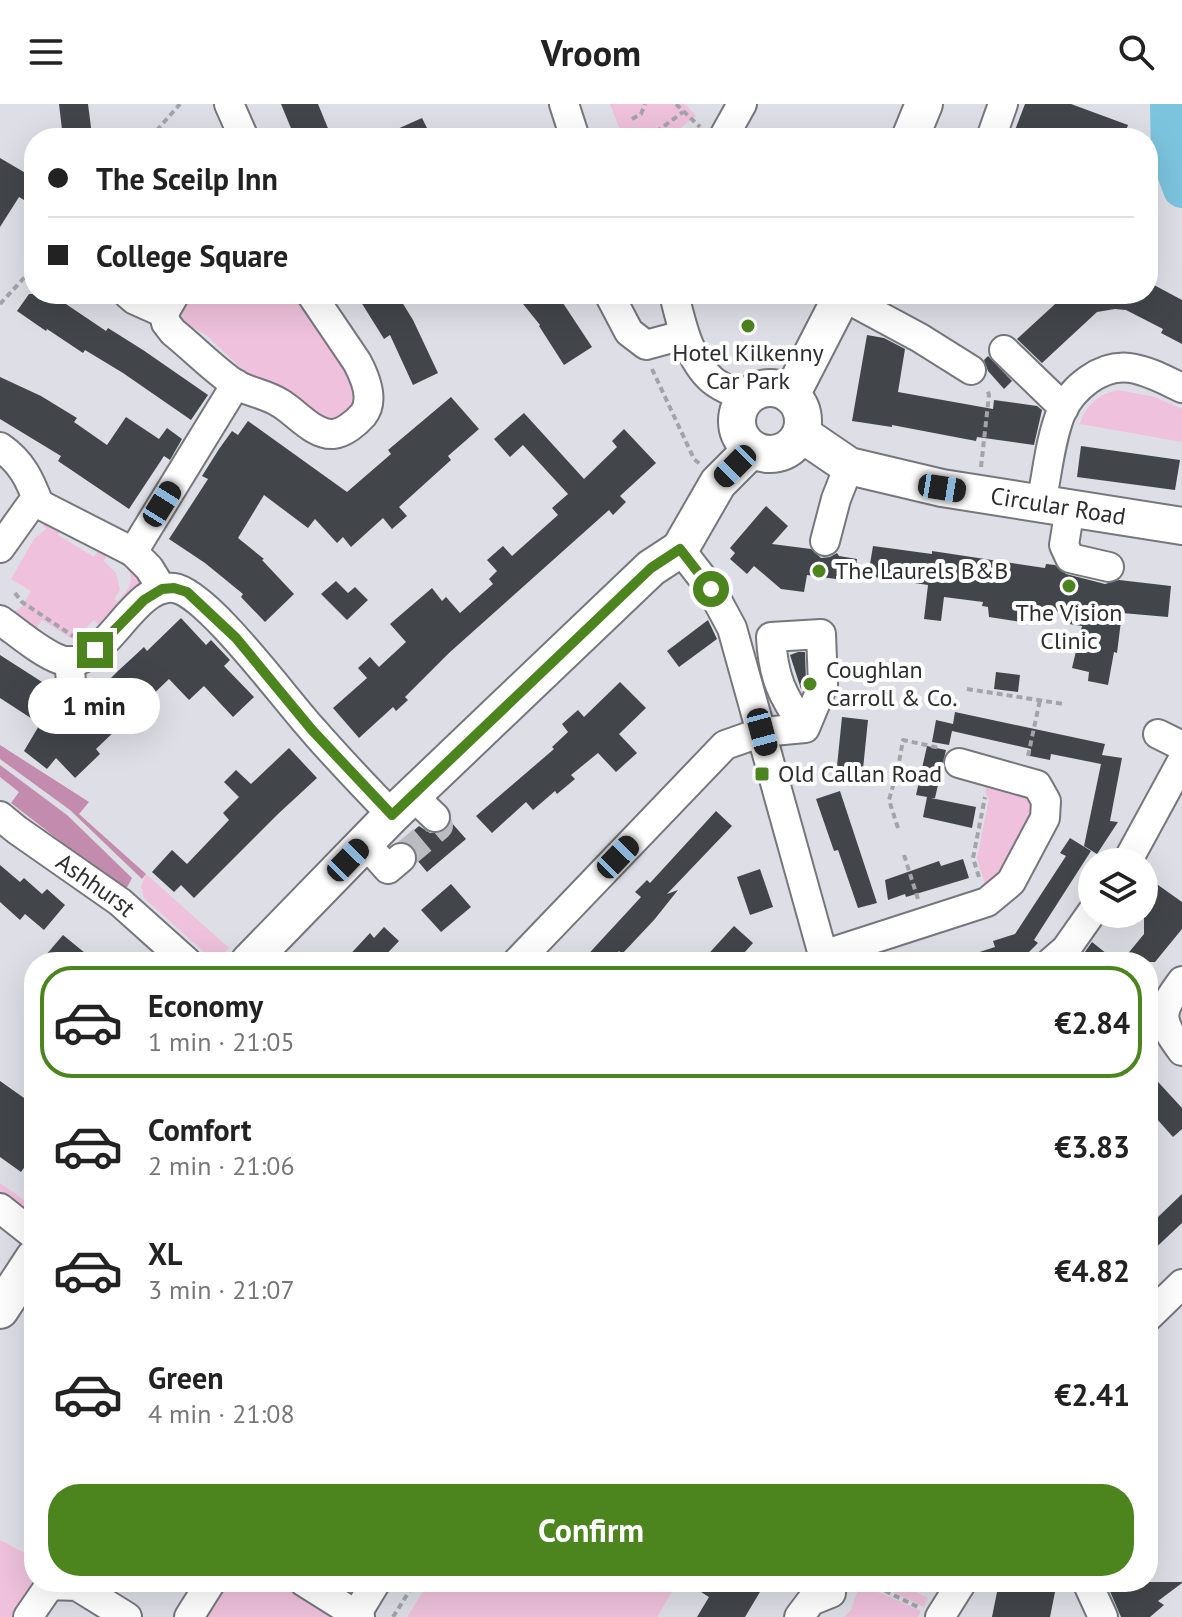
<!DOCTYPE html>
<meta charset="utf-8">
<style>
:root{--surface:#fff;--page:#f2f2f2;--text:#222;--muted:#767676;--line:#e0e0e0;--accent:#4c841d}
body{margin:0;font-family:"PT Sans",sans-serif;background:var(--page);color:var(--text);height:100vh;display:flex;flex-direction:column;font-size:30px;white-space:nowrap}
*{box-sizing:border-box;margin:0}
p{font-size:26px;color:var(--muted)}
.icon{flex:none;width:44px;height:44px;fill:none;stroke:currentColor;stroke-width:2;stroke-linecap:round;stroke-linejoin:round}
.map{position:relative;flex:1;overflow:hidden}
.sheet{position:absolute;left:24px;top:848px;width:1134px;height:640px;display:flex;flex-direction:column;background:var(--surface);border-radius:32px;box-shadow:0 8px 32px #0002}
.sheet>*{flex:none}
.top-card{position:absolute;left:24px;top:24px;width:1134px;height:176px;border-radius:32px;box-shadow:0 8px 32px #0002;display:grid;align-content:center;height:176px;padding:0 24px;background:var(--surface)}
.controls{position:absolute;left:1078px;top:744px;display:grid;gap:16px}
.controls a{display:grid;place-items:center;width:80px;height:80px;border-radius:50%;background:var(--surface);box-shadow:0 8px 32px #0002;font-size:40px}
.end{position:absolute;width:36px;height:36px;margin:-18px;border:10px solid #4c841d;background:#fff;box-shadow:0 0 0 4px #fff}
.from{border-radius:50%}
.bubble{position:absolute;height:56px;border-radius:28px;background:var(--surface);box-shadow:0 8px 32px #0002;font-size:26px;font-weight:600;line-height:56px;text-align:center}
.car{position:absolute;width:24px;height:48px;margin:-24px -12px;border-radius:10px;box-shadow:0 0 6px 2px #0007;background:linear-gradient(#222 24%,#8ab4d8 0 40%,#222 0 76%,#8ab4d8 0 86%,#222 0)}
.top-card b{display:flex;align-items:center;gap:28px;height:76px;font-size:30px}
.top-card b+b{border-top:2px solid var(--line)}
.top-card i{width:20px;height:20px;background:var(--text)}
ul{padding:14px 0 0;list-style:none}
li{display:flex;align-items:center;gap:24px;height:112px;margin:0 16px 12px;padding:0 8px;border:4px solid transparent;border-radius:32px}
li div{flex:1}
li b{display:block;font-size:30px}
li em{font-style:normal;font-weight:600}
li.selected{border-color:var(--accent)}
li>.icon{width:72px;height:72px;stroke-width:1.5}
.action{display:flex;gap:16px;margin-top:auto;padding:16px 24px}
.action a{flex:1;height:92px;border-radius:32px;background:var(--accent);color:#fff;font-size:32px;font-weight:600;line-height:92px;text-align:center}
header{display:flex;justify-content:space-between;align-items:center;height:104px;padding:0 24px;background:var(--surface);font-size:36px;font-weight:600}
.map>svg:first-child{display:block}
.green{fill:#efc1dc;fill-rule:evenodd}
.forest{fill:#c38bad}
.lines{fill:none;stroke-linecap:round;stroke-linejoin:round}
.river{stroke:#7cc4de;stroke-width:38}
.building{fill:#42464b}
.minor-tunnel{stroke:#bbbbc2;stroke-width:28;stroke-dasharray:28 14;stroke-linecap:butt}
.minor-casing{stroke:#76767d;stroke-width:32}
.major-casing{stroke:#76767d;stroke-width:40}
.path{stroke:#a3a4aa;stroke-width:4;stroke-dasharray:6 4;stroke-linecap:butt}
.minor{stroke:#fff;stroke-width:28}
.major{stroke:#fff;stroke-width:36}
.route{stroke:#4c841d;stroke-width:10}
.poi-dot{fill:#4c841d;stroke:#fff;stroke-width:3}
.labels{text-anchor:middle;stroke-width:8;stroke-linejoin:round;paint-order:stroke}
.poi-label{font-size:24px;fill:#2d2d30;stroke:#fff;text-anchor:start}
.street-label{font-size:24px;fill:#2d2d30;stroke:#fff}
</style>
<header><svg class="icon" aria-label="menu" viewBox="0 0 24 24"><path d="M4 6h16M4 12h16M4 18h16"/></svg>Vroom<svg class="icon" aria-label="search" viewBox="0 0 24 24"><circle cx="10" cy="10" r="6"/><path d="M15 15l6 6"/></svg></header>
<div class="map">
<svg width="1182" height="1513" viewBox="0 0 1182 1513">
<rect width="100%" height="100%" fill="#dedfe6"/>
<!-- green -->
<g class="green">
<polygon points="610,0 685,0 696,12 667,34 623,34"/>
<path d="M189,190H297L353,265L355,300C344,314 337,319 319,317L241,264L206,231L186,219L180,211L181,202Z"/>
<path d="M1118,286L1155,293L1182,305V338L1080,320C1085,301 1099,290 1118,286Z"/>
<path d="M41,418L62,423L58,431L94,453L99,445H112L140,474V485L101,523L94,516L74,536L42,516L35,526L1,511L20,505L31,487L11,475L34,435L46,425ZM107,450C133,463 140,475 118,497L114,495L120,486L116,469L104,457Z"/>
<polygon points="987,681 1024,687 1038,701 988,791 977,754 989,695 985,688"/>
<polygon points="146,770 229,844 221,852 205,849 144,794 141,783"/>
<polygon points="0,1079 34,1103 34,1116 0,1097"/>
<polygon points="0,1436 34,1454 34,1478 39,1478 16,1513 0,1513"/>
<polygon points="221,1478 289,1478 345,1513 200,1513"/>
<polygon points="429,1478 678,1478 657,1513 407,1513"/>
<polygon points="872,1478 895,1478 928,1494 924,1503"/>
<polygon points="860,1480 921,1507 918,1513 844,1513 851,1506"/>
</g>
<!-- forest -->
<g class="forest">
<polygon points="0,641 89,698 79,710 146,770 142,775 70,706 0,655"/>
<polygon points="0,661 67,711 132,774 125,787 11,699 19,688 0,673"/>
</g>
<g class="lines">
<!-- river -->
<polyline class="river" points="1169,0 1170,53 1182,85"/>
</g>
<!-- building -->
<g class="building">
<polygon points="59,0 88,0 92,31 63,34"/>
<polygon points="281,0 318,0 332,34 295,34"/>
<polygon points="1025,0 1071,0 1128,21 1123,34 1012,34"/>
<polygon points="422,14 432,34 377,34"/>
<polygon points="0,54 34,74 34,102 19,93 0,123"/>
<polygon points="1154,181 1182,196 1182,240 1161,229 1163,225 1126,206 1115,205 1097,208 1042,259 1017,235 1066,190 1149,190"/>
<polygon points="29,190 64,190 60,196 106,227 108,224 143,246 208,291 191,316 123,269 85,246 83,249 47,225 46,227 17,207"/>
<polygon points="356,190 397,190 413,216 438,269 413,281 390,231 384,235"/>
<polygon points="515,190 557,190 592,243 564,261 539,222 540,221"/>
<polygon points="867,231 884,234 905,245 898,288 993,305 994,296 1037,302 1042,306 1034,341 977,333 976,337 892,321 892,323 852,317"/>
<polygon points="988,252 1012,277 1004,285 988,267 984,256"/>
<polygon points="0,273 41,292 77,314 74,318 107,341 126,313 159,335 167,324 182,335 170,356 164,352 129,405 58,357 61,352 0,315"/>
<polygon points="451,293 479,325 448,352 451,356 399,403 407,412 392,425 383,414 351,443 343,433 337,439 315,415 308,424 264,391 238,434 264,455 262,456 294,490 265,518 241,493 243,490 205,459 169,435 208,375 202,372 219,345 232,327 238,331 248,317 347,388 391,350 388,346"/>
<polygon points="524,309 584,375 617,343 612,337 624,325 656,359 620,392 626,398 613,411 609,406 449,549 405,593 408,596 396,607 393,603 359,634 333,604 367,574 358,564 370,553 379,563 406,538 390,520 432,484 442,497 446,493 460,509 493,480 489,475 497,467 487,456 503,442 512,452 558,411 552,404 568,390 523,341 510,353 494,335"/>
<polygon points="1081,342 1180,356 1175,386 1077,373"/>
<polygon points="766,402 788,422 772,440 811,445 821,454 830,453 837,449 839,452 857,455 854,474 836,472 836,475 807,471 804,488 781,485 754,462 747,470 730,455 735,449 730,444"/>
<polygon points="873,442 932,450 932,447 1045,464 1046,460 1055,461 1066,470 1105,480 1119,476 1171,482 1168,513 1122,509 1117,549 1114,548 1108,581 1088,577 1089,568 1072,564 1082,522 1069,520 1071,509 1023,503 1021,518 989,513 988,503 982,502 983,498 944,493 941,517 924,515 928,481 868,472"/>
<polygon points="336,477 348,489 355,483 368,496 347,516 321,490"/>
<polygon points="181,514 206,541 211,536 230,556 224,562 254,593 233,613 204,582 189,596 169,575 96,645 100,650 75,674 56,654 47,665 24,647 40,620 0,594 0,551 53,585 53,607 58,614 74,616 82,610 85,600 118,567 144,543 147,547"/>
<polygon points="708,516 717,535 679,563 667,547"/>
<polygon points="798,548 805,548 806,578 801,585 790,551"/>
<polygon points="996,568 1020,571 1018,588 994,585"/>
<polygon points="620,578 646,604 619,630 637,649 616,668 598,649 571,671 575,675 557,690 555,687 533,706 526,698 492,729 476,712 554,645 552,643 568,628 562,620 578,606 584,613"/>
<polygon points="955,608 1105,640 1102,651 1122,654 1110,717 1118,718 1097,750 1084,742 1101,660 1051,650 1050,656 1030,652 1031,645 952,627 949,641 932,638 936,616 953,620"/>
<polygon points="842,613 868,616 863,665 837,662"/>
<polygon points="927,642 946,646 935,694 931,694 976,703 972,724 923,713 927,693 916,691"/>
<polygon points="289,644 317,674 278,710 194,794 181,781 174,788 152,768 172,746 187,760 229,716 223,709 239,693 224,678 236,666 251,680"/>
<polygon points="840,687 877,799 858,804 838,746 834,747 816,695"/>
<polygon points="716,707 732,722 667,790 678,786 654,816 622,850 619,847 610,858 581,858 641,793 635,788 647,776 650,779"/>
<polygon points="451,718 466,735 427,768 417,756 414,744 401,737 419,722 430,729 439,729 447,725"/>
<polygon points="1070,734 1091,747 1034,836 1038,839 1019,858 962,858 961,854 995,843 993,837 1015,830 1066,752 1060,749"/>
<polygon points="963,755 969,774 906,793 905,790 888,796 885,776 939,757 941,762"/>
<polygon points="0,761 20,778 24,774 42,790 47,785 65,801 44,826 25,810 20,816 0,798"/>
<polygon points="760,765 773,803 750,811 737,773"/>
<polygon points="1144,771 1182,798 1182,825 1155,858 1121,858 1144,830"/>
<polygon points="451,780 471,803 441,828 421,806"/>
<polygon points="734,822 753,839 736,858 701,858"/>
<polygon points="384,823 399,837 379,858 343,858 370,829 374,834"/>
<polygon points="63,831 96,858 40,858"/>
<polygon points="1092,838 1117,858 1090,858 1082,852"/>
<polygon points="1148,967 1182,1004 1182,1025 1173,1033 1148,1005"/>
<polygon points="0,977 34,1001 34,1050 21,1068 0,1053"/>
<polygon points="1182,1090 1182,1119 1148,1151 1148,1102 1158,1113"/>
<polygon points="685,1478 766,1478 745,1513 697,1513 709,1493"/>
<polygon points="999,1478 1055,1488 1050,1513 992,1513"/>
<polygon points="1106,1478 1182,1478 1182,1479 1158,1497 1164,1501 1150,1513 1121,1513"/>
</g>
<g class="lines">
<!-- minor-tunnel -->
<polyline class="minor-tunnel" points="401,754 439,722 435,713"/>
<!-- minor casing -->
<g class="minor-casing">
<g id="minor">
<polyline points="229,0 244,34"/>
<polyline points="564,0 575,34"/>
<polyline points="723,34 742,0"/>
<polyline points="991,34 1003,0"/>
<polyline points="128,190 135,196 164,209"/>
<path d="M175,190L164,209L166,219L173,228C193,244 213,265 235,280C248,288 266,290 280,299C296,308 313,331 333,330C344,329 356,319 363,311C375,296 365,273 357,258L311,190"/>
<polyline points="609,190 629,228 646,241 683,231"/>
<path d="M674,190C681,219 689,256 712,276C721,284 736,289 746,294"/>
<polyline points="842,192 920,234 971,266"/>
<polyline points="1004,246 1064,304"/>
<path d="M0,343C22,358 30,376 39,400"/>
<path d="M1041,400C1047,371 1050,336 1061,309C1072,284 1101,260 1130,264C1147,266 1167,277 1182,284"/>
<polyline points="1070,404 1064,441 1070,454 1109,463"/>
<polyline points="825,437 836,395 849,362"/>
<polyline points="0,444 30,402 39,400 133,448 149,464 162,485"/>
<polyline points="680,445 711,485 732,524 825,858"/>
<polyline points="133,448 236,280"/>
<path d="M0,516C17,528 42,550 61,556C104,570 131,479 174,484C207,488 287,598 313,626C338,655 365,683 392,711"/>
<polyline points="68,600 71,577 69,557"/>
<polyline points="1158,630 1182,642"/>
<polyline points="412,691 435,713"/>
<path id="s1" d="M0,712L17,726L120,798L187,858"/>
<polyline points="365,739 388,765 401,754"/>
<polyline points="1127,758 1182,657"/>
<polyline points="823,851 987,798 1011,778 1045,714 1046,697 1037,681 959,659"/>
<path d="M517,858L725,641L762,628L805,624L823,581L821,530L771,533C773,573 782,592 805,624"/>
<polyline points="1051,858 1066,845 1092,808"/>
<path d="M1182,877C1159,908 1158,915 1182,947"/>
<polyline points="0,1104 34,1131"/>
<polyline points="1148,1213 1182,1180"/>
<polyline points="304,1478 360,1513"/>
<polyline points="1087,1478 1103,1513"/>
<polyline points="356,1511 376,1478"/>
<polyline points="28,1513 50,1481 77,1482 127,1513"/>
<polyline points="189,1513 211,1478"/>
<polyline points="799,1513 811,1497 831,1489"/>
<polyline points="940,1513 962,1478"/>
</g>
</g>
<!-- major casing -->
<g class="major-casing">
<g id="major">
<polyline points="910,34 924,0"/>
<circle cx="770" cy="317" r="33"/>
<polyline points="791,291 843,190"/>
<path id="s2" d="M802,330L849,362L942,384L1182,422"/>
<polyline points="249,858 392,711 651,464 680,445 718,379 752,345"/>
<polyline points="0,1206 34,1154"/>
</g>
</g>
<!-- path -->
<g class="path">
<polyline points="676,0 700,23"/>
<polyline points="632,15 641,10 645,0"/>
<polyline points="150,34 180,0"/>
<polyline points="648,34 683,8"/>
<polyline points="0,200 34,163"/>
<polyline points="652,265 694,355 700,360"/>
<polyline points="981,363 989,291 987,285"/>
<polyline points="15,489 22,498 73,532"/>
<polyline points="967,585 1064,600"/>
<polyline points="1028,652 1040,596"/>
<polyline points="898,724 889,696 898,664 903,636 940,644"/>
<polyline points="904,751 918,795"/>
<polyline points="979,773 973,754 985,693"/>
<polyline points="928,850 931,858"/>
<polyline points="867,1478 918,1503"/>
<polyline points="393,1513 415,1478"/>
</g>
<!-- minor -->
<use href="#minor" class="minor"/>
<!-- major -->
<use href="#major" class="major"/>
</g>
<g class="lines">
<!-- route -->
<polyline class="route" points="95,546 144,496 162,485 174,484 187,488 236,534 312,626 392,711 651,464 680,445 711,485"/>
</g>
<!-- markers -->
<g class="poi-dot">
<circle cx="748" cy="222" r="8"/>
<circle cx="819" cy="467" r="8"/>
<circle cx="1069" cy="482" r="8"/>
<circle cx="810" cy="580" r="8"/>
<rect x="754" y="662" width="16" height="16" rx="4"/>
</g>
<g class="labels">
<!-- poi labels -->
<g class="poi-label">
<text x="748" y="257" text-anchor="middle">Hotel Kilkenny<tspan x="748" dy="28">Car Park</tspan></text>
<text x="835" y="475">The Laurels B&amp;B</text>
<text x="1069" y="517" text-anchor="middle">The Vision<tspan x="1069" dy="28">Clinic</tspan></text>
<text x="826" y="574">Coughlan<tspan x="826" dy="28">Carroll &amp; Co.</tspan></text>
<text x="778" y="678">Old Callan Road</text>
</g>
<!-- street labels -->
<g class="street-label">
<text dy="8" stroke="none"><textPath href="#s2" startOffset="270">Circular Road</textPath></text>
<text dy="8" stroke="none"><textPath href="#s1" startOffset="118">Ashhurst</textPath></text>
</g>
</g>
</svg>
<div class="controls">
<a><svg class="icon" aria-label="layers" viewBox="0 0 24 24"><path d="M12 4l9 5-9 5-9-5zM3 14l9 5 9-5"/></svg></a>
</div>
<i class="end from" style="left:711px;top:485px"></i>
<i class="end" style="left:95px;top:546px"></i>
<div class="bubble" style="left:28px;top:574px;width:132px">1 min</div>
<i class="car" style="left:735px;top:362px;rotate:225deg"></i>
<i class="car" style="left:942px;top:384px;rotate:99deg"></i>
<i class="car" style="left:162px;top:400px;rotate:32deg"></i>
<i class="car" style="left:762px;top:628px;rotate:165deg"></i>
<i class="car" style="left:618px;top:753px;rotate:44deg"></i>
<i class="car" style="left:348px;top:756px;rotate:44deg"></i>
<div class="top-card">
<b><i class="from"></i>The Sceilp Inn</b>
<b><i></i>College Square</b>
</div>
<section class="sheet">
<ul>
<li class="selected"><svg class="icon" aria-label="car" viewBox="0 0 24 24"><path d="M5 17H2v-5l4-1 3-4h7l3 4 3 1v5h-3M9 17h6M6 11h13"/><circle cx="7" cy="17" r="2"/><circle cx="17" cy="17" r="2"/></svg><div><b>Economy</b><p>1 min · 21:05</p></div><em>€2.84</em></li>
<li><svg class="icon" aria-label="car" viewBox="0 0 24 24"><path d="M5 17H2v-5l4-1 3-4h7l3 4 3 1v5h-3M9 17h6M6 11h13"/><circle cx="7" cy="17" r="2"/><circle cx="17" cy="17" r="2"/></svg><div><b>Comfort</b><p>2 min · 21:06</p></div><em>€3.83</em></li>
<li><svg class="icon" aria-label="car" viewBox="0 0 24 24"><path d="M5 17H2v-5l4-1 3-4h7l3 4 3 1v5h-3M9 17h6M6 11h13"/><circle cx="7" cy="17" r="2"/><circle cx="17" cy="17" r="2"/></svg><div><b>XL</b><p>3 min · 21:07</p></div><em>€4.82</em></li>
<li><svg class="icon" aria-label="car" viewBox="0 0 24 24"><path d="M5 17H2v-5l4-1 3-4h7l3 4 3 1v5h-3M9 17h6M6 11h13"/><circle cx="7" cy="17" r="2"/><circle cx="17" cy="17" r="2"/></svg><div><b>Green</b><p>4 min · 21:08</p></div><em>€2.41</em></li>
</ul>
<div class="action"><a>Confirm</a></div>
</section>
</div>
